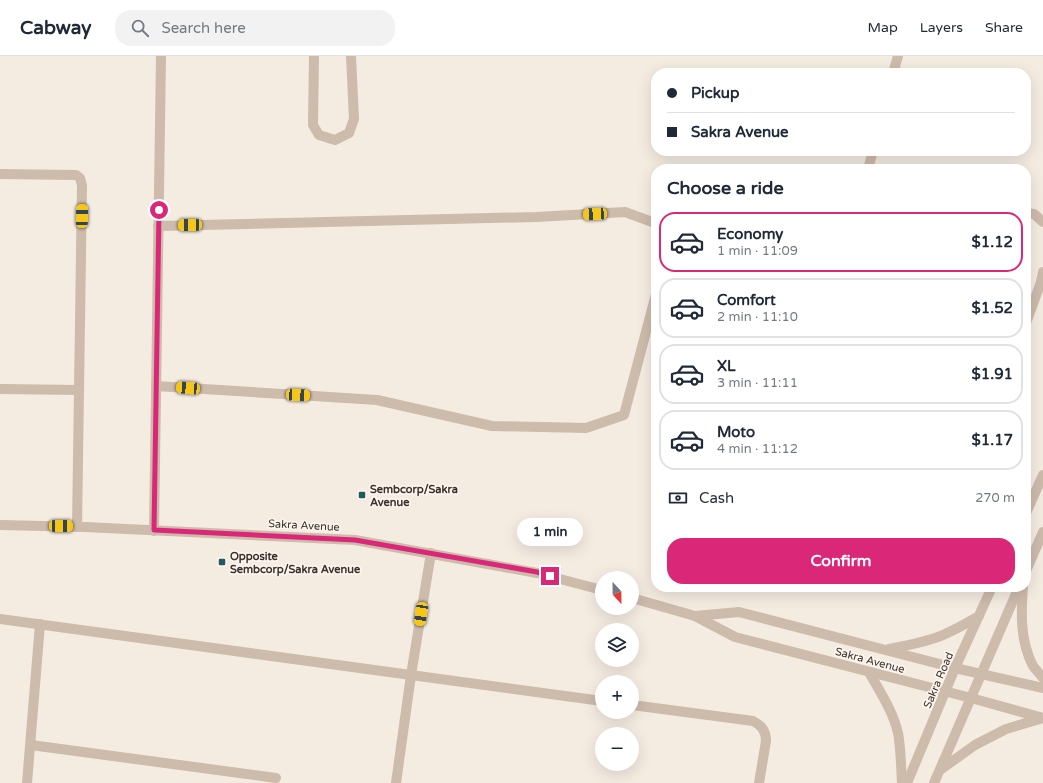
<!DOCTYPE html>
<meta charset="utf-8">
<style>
:root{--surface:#fff;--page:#f2f2f3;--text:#1f2937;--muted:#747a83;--line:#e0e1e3;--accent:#db2777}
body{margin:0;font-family:"Varela Round",sans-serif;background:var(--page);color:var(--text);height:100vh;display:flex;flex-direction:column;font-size:15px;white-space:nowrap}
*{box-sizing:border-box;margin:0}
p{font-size:13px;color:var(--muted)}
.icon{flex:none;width:22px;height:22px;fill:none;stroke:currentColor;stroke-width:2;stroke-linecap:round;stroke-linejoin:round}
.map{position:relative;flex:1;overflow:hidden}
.side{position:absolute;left:651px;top:108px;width:380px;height:428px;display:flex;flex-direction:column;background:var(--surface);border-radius:16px;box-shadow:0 4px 16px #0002}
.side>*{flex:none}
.top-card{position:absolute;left:651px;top:12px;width:380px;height:88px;border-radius:16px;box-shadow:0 4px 16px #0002;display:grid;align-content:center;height:88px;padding:0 16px;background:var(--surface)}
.needle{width:26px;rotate:158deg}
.buttons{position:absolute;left:595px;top:515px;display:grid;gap:8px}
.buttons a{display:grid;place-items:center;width:44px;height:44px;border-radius:50%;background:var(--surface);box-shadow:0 4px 16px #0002;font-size:20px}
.end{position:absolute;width:18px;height:18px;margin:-9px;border:5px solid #db2777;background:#fff;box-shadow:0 0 0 2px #fff}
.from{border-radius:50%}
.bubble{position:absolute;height:28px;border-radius:14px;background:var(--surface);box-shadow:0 4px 16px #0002;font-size:13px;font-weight:800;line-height:28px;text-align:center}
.car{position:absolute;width:12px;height:24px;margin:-12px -6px;border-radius:5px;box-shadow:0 0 3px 1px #0007;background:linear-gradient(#f5c518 24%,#345 0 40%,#f5c518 0 76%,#345 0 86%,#f5c518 0)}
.top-card b{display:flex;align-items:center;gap:14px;height:38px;font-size:15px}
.top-card b+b{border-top:1px solid var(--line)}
.top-card i{width:10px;height:10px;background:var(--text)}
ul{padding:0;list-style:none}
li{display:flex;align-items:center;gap:12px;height:60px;margin:0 8px 6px;padding:0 8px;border:2px solid var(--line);border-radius:16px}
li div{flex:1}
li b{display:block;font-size:15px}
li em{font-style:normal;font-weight:800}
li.active{border-color:var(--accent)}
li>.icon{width:36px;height:36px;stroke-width:1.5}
h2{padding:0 16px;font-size:18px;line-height:48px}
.pay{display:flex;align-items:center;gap:10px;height:44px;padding:0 16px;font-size:15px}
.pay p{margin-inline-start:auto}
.button{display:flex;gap:8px;margin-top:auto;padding:8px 16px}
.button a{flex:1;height:46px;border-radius:16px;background:var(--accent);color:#fff;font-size:16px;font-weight:800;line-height:46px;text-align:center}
header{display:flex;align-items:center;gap:24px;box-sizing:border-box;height:56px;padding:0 20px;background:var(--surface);border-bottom:1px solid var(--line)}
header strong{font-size:19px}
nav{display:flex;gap:22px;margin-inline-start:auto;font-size:14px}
.search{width:280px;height:36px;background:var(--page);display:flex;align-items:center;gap:10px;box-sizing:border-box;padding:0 14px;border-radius:16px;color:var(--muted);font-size:15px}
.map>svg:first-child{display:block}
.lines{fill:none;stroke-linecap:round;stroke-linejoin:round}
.minor{stroke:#cdbbac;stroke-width:10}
.route{stroke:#db2777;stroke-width:5}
.poi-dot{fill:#1f5a5e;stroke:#fbf5ee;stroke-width:1.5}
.labels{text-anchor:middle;stroke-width:3.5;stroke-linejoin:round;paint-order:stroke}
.poi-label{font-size:11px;font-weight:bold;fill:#3b302b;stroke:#fbf5ee;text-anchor:start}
.street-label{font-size:11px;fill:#3b302b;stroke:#fbf5ee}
</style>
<header>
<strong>Cabway</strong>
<div class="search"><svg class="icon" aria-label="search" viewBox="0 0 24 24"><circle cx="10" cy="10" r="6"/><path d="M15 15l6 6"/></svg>Search here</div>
<nav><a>Map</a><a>Layers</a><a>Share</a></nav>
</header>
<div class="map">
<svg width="1043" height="727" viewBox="0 0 1043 727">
<rect width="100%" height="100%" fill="#f4ebe1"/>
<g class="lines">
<!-- minor -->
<g class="minor">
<polyline points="314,0 313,69 319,79 335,84 349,77 354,63 351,0"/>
<polyline points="893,17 898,0"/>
<polyline points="868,113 873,95"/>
<polyline points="0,118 76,119 80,122 82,129 77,471"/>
<polyline points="1026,157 1034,158 1043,166"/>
<polyline points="158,170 536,161 625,156 655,167 656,170"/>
<polyline points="1026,267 1041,226 1043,216"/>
<polyline points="156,330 377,344 492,370 586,372 624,359 656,238"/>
<polyline points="0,333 79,334"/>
<polyline points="1026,457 1043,419"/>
<polyline points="0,469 85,471 355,484 537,517 602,534"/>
<polyline points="154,475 161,0"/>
<polyline points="1026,515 1043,476"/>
<path d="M1023,531C1021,558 1020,585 1033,610C1036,614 1040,618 1043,622"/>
<polyline points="632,542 695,560 735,581 971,642 1043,662"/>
<polyline points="695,560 739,556 955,612 1043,632"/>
<polyline points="0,563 602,645"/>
<path d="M889,593C905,590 920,587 935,582C950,577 965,568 979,560"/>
<path d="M869,616C880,636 893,655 898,677C901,693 901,711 902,727"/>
<path d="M632,649L753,665C762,670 766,675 766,685L759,727"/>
<polyline points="31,689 276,722"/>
<polyline points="940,714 975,689 1006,673 1043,662"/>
<polyline points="27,727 40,568"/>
<polyline points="396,727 411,619 431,497"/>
<polyline points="907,727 955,612 992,531"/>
<polyline points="934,727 1019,531"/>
</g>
</g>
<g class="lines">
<!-- route -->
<polyline class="route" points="159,154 154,474 355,484 537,516 550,520"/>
</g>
<!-- markers -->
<g class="poi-dot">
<rect x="358" y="435" width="8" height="8" rx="2"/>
<rect x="218" y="502" width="8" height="8" rx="2"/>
</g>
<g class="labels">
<!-- poi labels -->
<g class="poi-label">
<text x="370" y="437">Sembcorp/Sakra<tspan x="370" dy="13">Avenue</tspan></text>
<text x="230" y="504">Opposite<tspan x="230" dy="13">Sembcorp/Sakra Avenue</tspan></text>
</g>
<!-- street labels -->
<g class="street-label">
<text transform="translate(304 469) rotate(3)" y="4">Sakra Avenue</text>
<text transform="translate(870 604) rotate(15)" y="4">Sakra Avenue</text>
<text transform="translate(938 624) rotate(-67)" y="4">Sakra Road</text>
</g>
</g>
</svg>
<div class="buttons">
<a><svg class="needle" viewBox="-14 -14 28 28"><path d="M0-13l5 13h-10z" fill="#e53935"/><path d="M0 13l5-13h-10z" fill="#747a83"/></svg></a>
<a><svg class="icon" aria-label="layers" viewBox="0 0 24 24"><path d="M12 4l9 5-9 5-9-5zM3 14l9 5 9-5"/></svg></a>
<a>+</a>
<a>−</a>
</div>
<i class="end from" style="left:159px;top:154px"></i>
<i class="end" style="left:550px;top:520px"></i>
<div class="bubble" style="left:517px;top:462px;width:66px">1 min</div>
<i class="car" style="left:595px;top:158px;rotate:267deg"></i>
<i class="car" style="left:82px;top:160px;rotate:1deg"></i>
<i class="car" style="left:190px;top:169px;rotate:269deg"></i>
<i class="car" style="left:188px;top:332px;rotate:274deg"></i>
<i class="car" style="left:298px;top:339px;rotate:93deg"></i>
<i class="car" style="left:61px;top:470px;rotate:91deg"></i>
<i class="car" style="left:421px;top:558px;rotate:189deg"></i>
<div class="top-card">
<b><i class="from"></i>Pickup</b>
<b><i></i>Sakra Avenue</b>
</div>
<section class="side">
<h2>Choose a ride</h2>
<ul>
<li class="active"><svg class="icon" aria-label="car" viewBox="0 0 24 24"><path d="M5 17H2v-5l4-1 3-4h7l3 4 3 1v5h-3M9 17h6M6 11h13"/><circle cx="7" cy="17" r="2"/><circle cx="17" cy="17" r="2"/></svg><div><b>Economy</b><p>1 min · 11:09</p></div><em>$1.12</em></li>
<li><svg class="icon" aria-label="car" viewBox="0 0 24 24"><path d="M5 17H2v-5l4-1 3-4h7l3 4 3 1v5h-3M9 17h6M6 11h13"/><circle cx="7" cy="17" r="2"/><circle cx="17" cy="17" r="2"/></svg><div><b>Comfort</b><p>2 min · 11:10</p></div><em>$1.52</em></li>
<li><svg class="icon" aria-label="car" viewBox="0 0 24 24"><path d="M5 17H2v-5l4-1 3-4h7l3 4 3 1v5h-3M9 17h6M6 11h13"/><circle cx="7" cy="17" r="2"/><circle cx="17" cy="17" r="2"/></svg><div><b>XL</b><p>3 min · 11:11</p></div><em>$1.91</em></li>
<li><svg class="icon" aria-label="car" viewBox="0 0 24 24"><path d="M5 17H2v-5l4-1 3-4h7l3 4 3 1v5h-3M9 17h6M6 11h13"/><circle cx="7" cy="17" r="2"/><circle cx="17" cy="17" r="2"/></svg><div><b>Moto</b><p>4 min · 11:12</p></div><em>$1.17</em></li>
</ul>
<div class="pay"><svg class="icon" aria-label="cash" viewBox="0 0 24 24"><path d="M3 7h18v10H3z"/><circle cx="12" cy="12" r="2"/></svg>Cash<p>270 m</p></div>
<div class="button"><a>Confirm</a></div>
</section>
</div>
